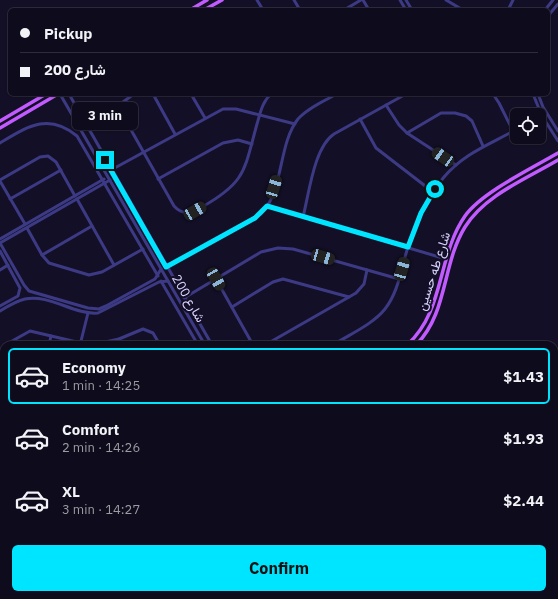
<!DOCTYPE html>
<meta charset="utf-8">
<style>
:root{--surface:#0e0b1c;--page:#171425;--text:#f1f3f6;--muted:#9b9ba3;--line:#2e2b3b;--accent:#00e5ff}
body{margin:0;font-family:"IBM Plex Sans",Vazirmatn,sans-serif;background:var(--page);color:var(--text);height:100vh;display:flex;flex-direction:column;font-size:15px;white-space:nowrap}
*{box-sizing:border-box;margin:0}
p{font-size:13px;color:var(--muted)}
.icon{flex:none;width:22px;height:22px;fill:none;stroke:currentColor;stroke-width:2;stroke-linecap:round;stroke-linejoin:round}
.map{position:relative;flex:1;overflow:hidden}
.panel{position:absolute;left:0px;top:341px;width:558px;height:258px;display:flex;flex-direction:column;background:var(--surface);border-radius:12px 12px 0 0;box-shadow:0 1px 3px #0004,0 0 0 1px var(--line)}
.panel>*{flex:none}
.top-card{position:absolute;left:8px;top:8px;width:542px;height:88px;border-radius:6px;box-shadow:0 1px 3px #0004,0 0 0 1px var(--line);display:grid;align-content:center;height:88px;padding:0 12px;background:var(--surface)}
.fabs{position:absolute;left:510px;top:108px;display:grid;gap:8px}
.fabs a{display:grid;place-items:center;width:36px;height:36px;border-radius:6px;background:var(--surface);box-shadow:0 1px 3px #0004,0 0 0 1px var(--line);font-size:20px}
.end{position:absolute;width:18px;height:18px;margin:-9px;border:5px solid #00e5ff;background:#111;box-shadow:0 0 0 2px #111}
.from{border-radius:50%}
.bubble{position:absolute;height:28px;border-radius:6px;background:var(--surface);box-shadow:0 1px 3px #0004,0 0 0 1px var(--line);font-size:13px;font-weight:700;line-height:28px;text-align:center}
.car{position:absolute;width:12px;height:24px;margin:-12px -6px;border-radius:5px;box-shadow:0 0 3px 1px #0007;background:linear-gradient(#222 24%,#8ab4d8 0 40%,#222 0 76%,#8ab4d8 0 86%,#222 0)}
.top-card b{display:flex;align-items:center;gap:14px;height:38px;font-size:15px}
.top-card b+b{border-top:1px solid var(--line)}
.top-card i{width:10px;height:10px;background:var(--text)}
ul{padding:7px 0 0;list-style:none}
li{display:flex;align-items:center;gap:12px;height:56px;margin:0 8px 6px;padding:0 4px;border:2px solid transparent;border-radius:6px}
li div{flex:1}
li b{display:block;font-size:15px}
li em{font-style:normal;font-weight:700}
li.current{border-color:var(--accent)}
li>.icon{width:36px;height:36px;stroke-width:1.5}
.button{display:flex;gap:8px;margin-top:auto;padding:8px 12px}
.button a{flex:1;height:46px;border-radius:6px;background:var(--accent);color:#111;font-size:16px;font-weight:700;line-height:46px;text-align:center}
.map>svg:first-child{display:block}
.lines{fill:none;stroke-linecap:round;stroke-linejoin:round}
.minor{stroke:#3d3a85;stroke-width:3}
.major{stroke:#c25bff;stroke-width:3.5}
.route{stroke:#00e5ff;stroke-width:5}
.labels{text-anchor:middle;stroke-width:4;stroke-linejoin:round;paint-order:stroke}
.street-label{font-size:13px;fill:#d9d4ff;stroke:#130f26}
</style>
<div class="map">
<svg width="558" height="599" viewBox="0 0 558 599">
<rect width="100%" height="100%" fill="#130f26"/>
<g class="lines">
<!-- minor -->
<g class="minor">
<polyline points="257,0 263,10"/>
<polyline points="294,0 300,10"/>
<polyline points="363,0 369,10"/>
<polyline points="400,0 406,10"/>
<polyline points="406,0 412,10"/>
<polyline points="446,0 463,10"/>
<polyline points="344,10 361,0"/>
<polyline points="508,10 513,0"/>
<polyline points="545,10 553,0"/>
<polyline points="548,16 558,4"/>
<polyline points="60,94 205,345"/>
<polyline points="69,94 212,345"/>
<path d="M134,94L123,102L122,114L174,206C183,216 192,213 202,207C246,182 244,171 257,124C260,114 262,102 271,94"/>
<polyline points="153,94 175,134"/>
<polyline points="191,94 205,118"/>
<polyline points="493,94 499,103 513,131"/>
<polyline points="533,94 542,116 558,141"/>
<polyline points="538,94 543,107 558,131"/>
<polyline points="386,105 399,125 407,133 456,165"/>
<polyline points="360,119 376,148 433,192"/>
<polyline points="407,133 441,113 455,113 466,116 472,121 483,146"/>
<path d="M0,143C27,127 48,112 77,136L158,276"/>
<polyline points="111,170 223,109 236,109 295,124"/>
<polyline points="158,179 223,143 238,140 252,144"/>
<polyline points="0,180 40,157 48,156 56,162 75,196"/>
<polyline points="0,181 25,224"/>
<polyline points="10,199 61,170"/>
<polyline points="77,199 114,265"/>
<polyline points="267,206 446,259"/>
<path d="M303,217C309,194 314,147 334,134L406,94"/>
<polyline points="27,228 42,255 49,263 89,275 102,272 143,249"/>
<polyline points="0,239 104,179"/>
<polyline points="0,243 24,285 29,291 88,308 99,309 106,306 155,279 161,269"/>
<polyline points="0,243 110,180"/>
<polyline points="0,251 20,288 18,296 0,306"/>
<polyline points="42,255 92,226"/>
<path d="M166,267L261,214C284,191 278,144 298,119C308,108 324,101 337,94"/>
<polyline points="0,270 8,265"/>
<polyline points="216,279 253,345"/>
<polyline points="161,281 198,345"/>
<polyline points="184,298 261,252 278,248 293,249 399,279"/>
<polyline points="232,307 273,282 283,279 349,297"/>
<path d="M0,311C8,306 16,301 25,299C50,294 74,315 98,313L159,282L168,281"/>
<polyline points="119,339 123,345"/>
<polyline points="5,345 30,331 81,343 96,344 119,339 143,329 153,333 160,345"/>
<polyline points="49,345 51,336"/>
<polyline points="80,345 88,313"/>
<polyline points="265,345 356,293 364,284 367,270"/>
<path d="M333,345C350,334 372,325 385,309C399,291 401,268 408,247C416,222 427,197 444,177C464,153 491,144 517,129"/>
<polyline points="0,370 4,371"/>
<polyline points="554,396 558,391"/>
<polyline points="0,403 4,404"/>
<polyline points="554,420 558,414"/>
<polyline points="0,442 4,443"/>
<polyline points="554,453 558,453"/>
<polyline points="0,464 4,465"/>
<polyline points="554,486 558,487"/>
<polyline points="554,531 558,529"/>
<polyline points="554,535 558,532"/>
<polyline points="554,567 558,565"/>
<polyline points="350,595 353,599"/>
<polyline points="356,595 358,599"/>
<polyline points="438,599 444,595"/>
<polyline points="460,599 467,595"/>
<polyline points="509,599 510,595"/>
<polyline points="513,599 514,595"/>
<polyline points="541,599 542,595"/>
</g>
<!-- major -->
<g class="major">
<polyline points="190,10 207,0"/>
<polyline points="204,10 222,0"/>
<polyline points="0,121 46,94"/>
<polyline points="0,128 58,94"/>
<path d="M407,345C445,311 437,256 465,216C481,193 532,168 558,153"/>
<path d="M416,345C448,313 442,264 465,227C485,195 526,179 558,160"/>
<polyline points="0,543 4,541"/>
<polyline points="0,550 4,547"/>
</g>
</g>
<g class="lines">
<!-- route -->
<polyline class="route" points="105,160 166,267 255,218 267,206 408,247 421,213 435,189"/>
</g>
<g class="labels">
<!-- street labels -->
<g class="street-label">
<text transform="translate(433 271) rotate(-72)" y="5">شارع طه حسين</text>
<text transform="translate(189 298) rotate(60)" y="5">شارع 200</text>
</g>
</g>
</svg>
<div class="fabs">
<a><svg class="icon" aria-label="locate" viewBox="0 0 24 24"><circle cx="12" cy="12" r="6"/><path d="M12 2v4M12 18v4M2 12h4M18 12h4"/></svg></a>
</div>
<i class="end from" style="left:435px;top:189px"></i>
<i class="end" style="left:105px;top:160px"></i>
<div class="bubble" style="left:72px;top:102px;width:66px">3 min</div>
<i class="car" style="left:443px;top:157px;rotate:304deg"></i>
<i class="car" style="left:274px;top:187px;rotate:17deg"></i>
<i class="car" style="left:195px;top:211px;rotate:60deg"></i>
<i class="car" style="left:323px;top:257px;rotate:106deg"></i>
<i class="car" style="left:402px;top:269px;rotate:16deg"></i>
<i class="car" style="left:216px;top:279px;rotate:150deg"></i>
<div class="top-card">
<b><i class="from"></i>Pickup</b>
<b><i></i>شارع 200</b>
</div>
<section class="panel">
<ul>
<li class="current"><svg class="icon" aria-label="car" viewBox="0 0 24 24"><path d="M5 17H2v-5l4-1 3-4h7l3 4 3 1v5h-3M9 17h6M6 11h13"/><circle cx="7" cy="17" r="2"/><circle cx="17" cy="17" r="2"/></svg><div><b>Economy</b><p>1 min · 14:25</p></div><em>$1.43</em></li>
<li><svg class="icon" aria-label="car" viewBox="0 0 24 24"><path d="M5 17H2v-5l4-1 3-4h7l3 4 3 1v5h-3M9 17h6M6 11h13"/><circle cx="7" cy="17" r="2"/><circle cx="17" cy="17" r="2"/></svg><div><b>Comfort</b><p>2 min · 14:26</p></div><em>$1.93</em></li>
<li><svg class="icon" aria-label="car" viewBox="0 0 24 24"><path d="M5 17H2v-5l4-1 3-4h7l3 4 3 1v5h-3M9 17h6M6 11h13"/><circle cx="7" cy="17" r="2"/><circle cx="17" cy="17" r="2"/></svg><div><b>XL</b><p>3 min · 14:27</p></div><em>$2.44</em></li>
</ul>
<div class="button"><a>Confirm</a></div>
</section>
</div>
